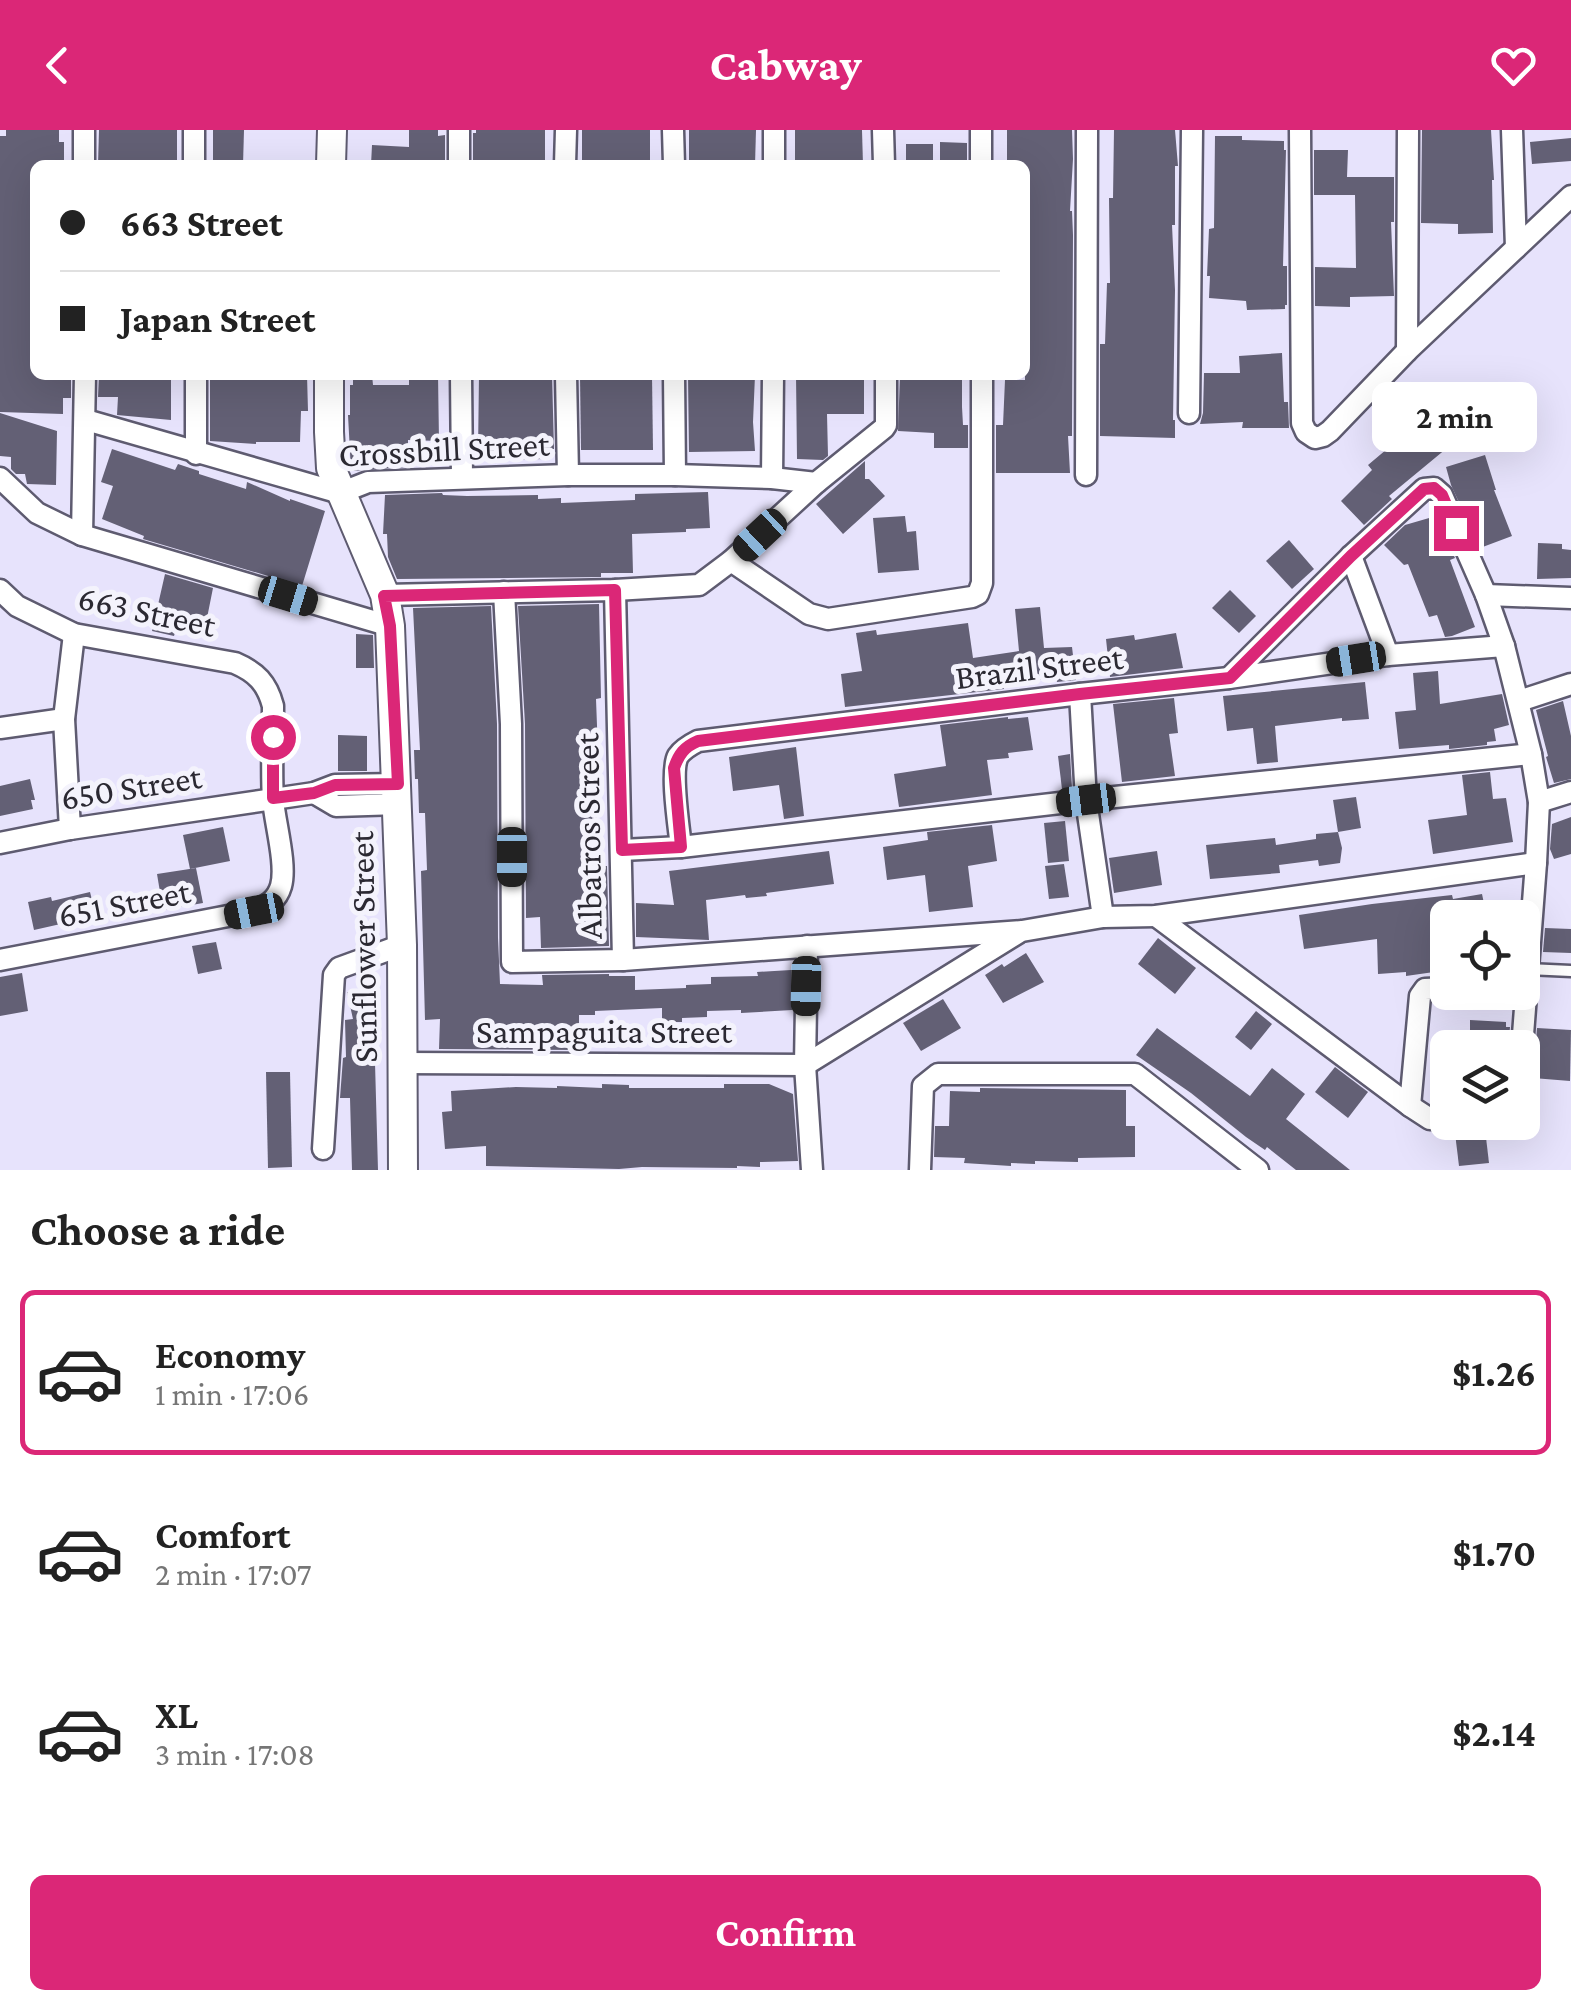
<!DOCTYPE html>
<meta charset="utf-8">
<style>
:root{--surface:#fff;--page:#f2f2f2;--text:#222;--muted:#767676;--line:#e0e0e0;--accent:#db2777}
body{margin:0;font-family:"Crimson Pro",serif;background:var(--page);color:var(--text);height:100vh;display:flex;flex-direction:column;font-size:38px;white-space:nowrap}
*{box-sizing:border-box;margin:0}
p{font-size:32px;color:var(--muted)}
.icon{flex:none;width:55px;height:55px;fill:none;stroke:currentColor;stroke-width:2;stroke-linecap:round;stroke-linejoin:round}
.map{position:relative;height:1040px;overflow:hidden}
.drawer{display:flex;flex-direction:column;background:var(--surface);flex:1}
.drawer>*{flex:none}
.banner{position:absolute;left:30px;top:30px;width:1000px;height:220px;border-radius:15px;box-shadow:0 10px 40px #0002;display:grid;align-content:center;height:220px;padding:0 30px;background:var(--surface)}
.fabs{position:absolute;left:1430px;top:770px;display:grid;gap:20px}
.fabs a{display:grid;place-items:center;width:110px;height:110px;border-radius:15px;background:var(--surface);box-shadow:0 10px 40px #0002;font-size:50px}
.end{position:absolute;width:45px;height:45px;margin:-22px;border:12px solid #db2777;background:#fff;box-shadow:0 0 0 5px #fff}
.from{border-radius:50%}
.bubble{position:absolute;height:70px;border-radius:15px;background:var(--surface);box-shadow:0 10px 40px #0002;font-size:32px;font-weight:700;line-height:70px;text-align:center}
.car{position:absolute;width:30px;height:60px;margin:-30px -15px;border-radius:12px;box-shadow:0 0 8px 2px #0007;background:linear-gradient(#222 24%,#8ab4d8 0 40%,#222 0 76%,#8ab4d8 0 86%,#222 0)}
.banner b{display:flex;align-items:center;gap:35px;height:95px;font-size:38px}
.banner b+b{border-top:2px solid var(--line)}
.banner i{width:25px;height:25px;background:var(--text)}
ul{padding:0;list-style:none}
li{display:flex;align-items:center;gap:30px;height:165px;margin:0 20px 15px;padding:0 10px;border:5px solid transparent;border-radius:15px}
li div{flex:1}
li b{display:block;font-size:38px}
li em{font-style:normal;font-weight:700}
li.active{border-color:var(--accent)}
li>.icon{width:90px;height:90px;stroke-width:1.5}
h2{padding:0 30px;font-size:45px;line-height:120px}
.cta{display:flex;gap:20px;margin-top:auto;padding:20px 30px}
.cta a{flex:1;height:115px;border-radius:15px;background:var(--accent);color:#fff;font-size:40px;font-weight:700;line-height:115px;text-align:center}
header{display:flex;justify-content:space-between;align-items:center;height:130px;padding:0 30px;background:var(--accent);color:#fff;font-size:45px;font-weight:700}
.map>svg:first-child{display:block}
.building{fill:#636075}
.lines{fill:none;stroke-linecap:round;stroke-linejoin:round}
.lane-casing{stroke:#5e5b70;stroke-width:15}
.street-casing{stroke:#5e5b70;stroke-width:25}
.secondary-casing{stroke:#5e5b70;stroke-width:32}
.lane{stroke:#fff;stroke-width:10}
.street{stroke:#fff;stroke-width:20}
.secondary{stroke:#fff;stroke-width:28}
.route{stroke:#db2777;stroke-width:12}
.labels{text-anchor:middle;stroke-width:10;stroke-linejoin:round;paint-order:stroke}
.street-label{font-size:35px;fill:#2b2932;stroke:#f4f3fc}
</style>
<header><svg class="icon" aria-label="back" viewBox="0 0 24 24"><path d="M15 5l-7 7 7 7"/></svg>Cabway<svg class="icon" aria-label="heart" viewBox="0 0 24 24"><path d="M12 20l-8-8c-3-5 5-10 8-4 3-6 11-1 8 4z"/></svg></header>
<div class="map">
<svg width="1571" height="1040" viewBox="0 0 1571 1040">
<rect width="100%" height="100%" fill="#e7e3fc"/>
<!-- building -->
<g class="building">
<polygon points="6,0 59,0 59,12 64,12 64,35 35,35 35,245 71,245 71,268 63,268 63,284 0,282 0,6 6,6"/>
<polygon points="99,0 177,0 177,35 98,35"/>
<polygon points="213,0 244,0 243,35 213,35"/>
<polygon points="409,0 438,0 438,6 445,5 445,30 438,30 437,35 371,35 372,15 409,17"/>
<polygon points="476,0 545,0 545,35 476,35 476,31 473,31 473,3 476,3"/>
<rect x="582" y="0" width="68" height="35"/>
<polygon points="689,0 756,0 755,35 689,35"/>
<polygon points="795,0 862,0 863,35 795,35"/>
<polygon points="1007,0 1072,0 1073,29 1070,81 1072,81 1073,105 1072,306 1068,306 1070,343 996,343 996,295 1003,295 1005,250 1025,250 1025,35 1007,35"/>
<polygon points="1114,0 1175,0 1178,36 1175,36 1175,95 1172,95 1175,160 1173,290 1175,290 1175,308 1100,306 1100,214 1105,214 1107,153 1110,153 1109,68 1113,68"/>
<polygon points="1422,0 1491,0 1494,50 1492,50 1493,103 1458,104 1458,94 1421,93"/>
<polygon points="1215,6 1242,6 1242,10 1284,11 1284,20 1286,20 1283,136 1287,136 1287,175 1285,175 1285,179 1247,180 1246,171 1209,168 1210,146 1207,146 1209,99 1214,98"/>
<polygon points="1571,8 1571,31 1532,34 1530,12"/>
<polygon points="940,12 967,13 967,31 940,31"/>
<rect x="906" y="14" width="27" height="19"/>
<polygon points="1314,20 1348,20 1347,47 1394,47 1394,92 1391,92 1394,166 1350,167 1350,177 1315,176 1315,137 1356,138 1355,65 1314,65"/>
<polygon points="1282,223 1284,272 1288,272 1289,298 1242,298 1243,292 1200,294 1203,283 1204,243 1240,243 1239,226"/>
<polygon points="99,245 171,245 171,290 117,285 118,267 98,267"/>
<polygon points="210,245 307,245 308,281 301,281 300,312 256,312 256,314 210,311"/>
<polygon points="353,245 372,245 373,255 409,255 409,245 438,245 439,311 408,310 408,337 351,341 348,285 350,285 350,255 353,255"/>
<polygon points="479,245 552,245 554,319 544,319 544,329 512,330 511,324 478,323"/>
<polygon points="580,245 652,245 653,320 581,320"/>
<polygon points="688,245 755,245 753,292 755,321 689,322"/>
<polygon points="796,245 864,245 864,284 827,284 828,326 823,330 797,329"/>
<polygon points="900,245 962,245 962,277 963,295 968,295 968,318 934,318 934,303 898,301"/>
<polygon points="1444,266 1464,278 1470,299 1389,366 1392,369 1364,395 1341,371 1372,340 1368,335 1412,298 1410,295"/>
<polygon points="0,283 57,301 56,355 27,354 25,344 16,344 11,339 11,327 0,326"/>
<polygon points="112,319 175,340 178,334 199,341 199,344 246,359 247,352 290,371 290,369 325,381 302,456 143,409 144,406 102,389 113,356 101,352"/>
<polygon points="1485,325 1496,360 1494,360 1512,406 1480,418 1451,355 1446,337"/>
<polygon points="865,331 865,349 869,349 885,366 843,404 816,374"/>
<polygon points="708,362 710,398 686,399 686,402 632,404 633,443 601,443 601,447 397,449 388,427 387,404 383,404 385,365 442,363 443,365 467,366 538,365 538,369 561,368 561,373 635,370 635,364"/>
<polygon points="905,386 907,402 916,401 919,440 878,443 873,388"/>
<polygon points="1436,386 1455,428 1450,430 1475,497 1452,506 1445,507 1437,485 1429,487 1408,434 1404,435 1384,415 1405,395"/>
<polygon points="1289,410 1314,439 1292,459 1266,431"/>
<polygon points="1538,413 1562,414 1562,419 1571,420 1571,448 1537,449"/>
<polygon points="165,444 213,458 205,498 178,492 174,506 152,501"/>
<polygon points="1230,460 1256,486 1239,503 1212,478"/>
<polygon points="599,474 601,568 596,569 600,675 596,675 599,736 607,736 609,816 541,818 540,787 526,788 525,594 518,476"/>
<polygon points="491,476 497,594 498,808 500,854 543,855 542,845 609,844 609,846 635,846 635,860 686,858 686,855 711,854 711,847 758,846 757,842 791,840 792,880 741,883 741,880 707,881 707,887 682,888 682,892 662,892 662,878 595,881 595,885 579,885 579,920 439,919 440,889 425,890 421,741 427,740 425,683 419,683 418,649 415,649 414,620 420,620 413,478"/>
<polygon points="1040,477 1044,518 1072,517 1076,550 1057,552 1056,547 1004,556 1004,559 845,577 841,544 862,541 856,503 876,500 877,505 968,493 973,528 1019,521 1015,479"/>
<polygon points="1176,503 1183,538 1110,547 1106,509 1134,505 1135,510"/>
<polygon points="356,504 373,505 374,538 356,538"/>
<polygon points="1438,541 1440,574 1502,564 1509,595 1494,599 1496,611 1487,612 1487,615 1449,619 1449,615 1399,619 1395,582 1416,580 1413,543"/>
<polygon points="1365,552 1369,589 1342,591 1342,588 1275,596 1278,632 1257,634 1253,598 1227,601 1223,566"/>
<polygon points="1174,568 1178,603 1169,604 1175,646 1122,652 1113,574"/>
<polygon points="1563,571 1571,606 1571,649 1554,653 1546,627 1548,626 1536,580"/>
<polygon points="1008,587 1008,589 1028,587 1033,620 1008,623 1009,628 987,630 992,665 899,677 894,644 946,636 940,595"/>
<polygon points="338,605 367,606 367,641 338,641"/>
<polygon points="796,617 804,686 784,689 779,655 733,661 729,627"/>
<polygon points="1070,624 1072,658 1062,659 1058,626"/>
<polygon points="1490,642 1493,669 1506,668 1513,712 1433,724 1428,690 1467,685 1462,645"/>
<polygon points="30,649 35,670 31,670 33,679 0,686 0,656"/>
<polygon points="1356,667 1361,698 1338,702 1333,670"/>
<polygon points="1571,687 1571,724 1554,729 1550,719 1552,694"/>
<polygon points="1065,691 1069,731 1048,733 1044,693"/>
<polygon points="992,695 997,731 968,736 973,777 929,782 925,745 887,750 883,717 928,710 927,702"/>
<polygon points="223,697 230,731 190,739 183,705"/>
<polygon points="1338,702 1342,718 1340,733 1319,736 1318,730 1279,735 1280,743 1210,749 1206,715 1275,708 1276,715 1316,709 1316,704"/>
<polygon points="829,721 834,754 766,763 767,766 746,768 745,765 706,770 709,810 636,807 636,773 674,775 669,741"/>
<polygon points="1157,721 1162,755 1114,763 1109,728"/>
<polygon points="1064,734 1069,767 1049,769 1045,736"/>
<polygon points="196,738 203,773 163,780 157,744"/>
<polygon points="90,762 97,790 66,797 65,793 34,800 28,772 51,767 52,771"/>
<polygon points="1482,764 1487,788 1448,788 1448,840 1406,846 1406,842 1378,844 1377,809 1304,819 1299,785 1372,774 1452,765 1453,769"/>
<polygon points="1545,798 1571,799 1571,823 1543,822"/>
<polygon points="1158,808 1196,838 1175,864 1138,834"/>
<polygon points="216,812 222,839 198,844 192,816"/>
<polygon points="1026,823 1044,852 1003,873 985,845 1002,834 1004,837"/>
<polygon points="22,843 28,881 0,886 0,847"/>
<polygon points="373,861 378,1040 352,1040 350,968 340,968 343,928 346,927 345,890 353,889 347,862"/>
<polygon points="943,869 961,898 921,921 903,893"/>
<polygon points="1256,881 1272,894 1251,920 1235,907"/>
<polygon points="1470,890 1506,892 1506,897 1510,897 1508,918 1470,917"/>
<polygon points="1157,898 1250,966 1272,938 1305,964 1286,989 1350,1040 1296,1040 1267,1017 1265,1020 1246,1007 1191,963 1136,925"/>
<polygon points="1537,898 1571,900 1570,951 1533,948"/>
<polygon points="1335,937 1368,962 1348,988 1315,962"/>
<polygon points="266,942 290,942 292,1037 268,1038"/>
<polygon points="602,954 629,955 629,958 724,958 724,954 769,954 793,964 798,1031 760,1032 760,1037 737,1036 737,1038 642,1037 619,1039 486,1036 486,1016 445,1019 442,982 452,981 451,961 516,957 557,958 557,956 602,958"/>
<polygon points="980,958 1126,960 1126,996 1135,996 1135,1027 1078,1028 1078,1032 1035,1031 1035,1034 1011,1033 1011,1036 964,1033 965,1028 934,1027 935,996 949,996 950,961 980,962"/>
<polygon points="1485,999 1489,1033 1459,1036 1455,1003"/>
</g>
<g class="lines">
<!-- lane casing -->
<g class="lane-casing">
<polyline id="lane" points="1528,839 1571,841"/>
</g>
<!-- street casing -->
<g class="street-casing">
<g id="street">
<polyline points="84,0 84,35"/>
<polyline points="194,0 194,35"/>
<polyline points="459,0 459,35"/>
<polyline points="673,0 674,35"/>
<polyline points="883,0 884,35"/>
<polyline points="981,0 981,35"/>
<polyline points="1300,0 1302,293 1306,302 1315,308 1323,306 1330,301 1407,221 1571,66"/>
<polyline points="1512,0 1516,118"/>
<polyline points="565,35 566,0"/>
<polyline points="774,35 774,0"/>
<polyline points="1407,221 1408,0"/>
<polyline points="196,245 196,324"/>
<polyline points="461,245 462,347"/>
<polyline points="566,245 568,345"/>
<polyline points="674,245 675,345"/>
<polyline points="1189,283 1192,0"/>
<polyline points="86,290 340,363 368,352 568,345 675,345 772,348 816,353"/>
<polyline points="1086,345 1087,0"/>
<polyline points="0,348 37,383 82,405 390,496"/>
<polyline points="772,348 773,245"/>
<polyline points="82,405 85,245"/>
<polyline points="1351,426 1388,525"/>
<polyline points="731,431 809,484 828,489 972,467 978,464 982,453 982,245"/>
<path d="M0,460L17,476L74,504L235,533C256,542 267,553 273,576C273,607 271,639 273,670C275,693 287,735 281,756C277,770 267,776 254,781L0,830"/>
<polyline points="504,462 511,594 512,832 623,830 615,460"/>
<polyline points="385,465 615,460 699,455 731,431 816,353 884,298 886,295 886,245"/>
<polyline points="1486,465 1571,468"/>
<polyline points="1229,548 1351,426 1424,359 1434,358 1442,365 1486,465 1504,516 1531,624 1539,672 1536,733 1522,918"/>
<polyline points="1080,564 1086,670 1103,787"/>
<polyline points="1519,571 1571,554"/>
<polyline points="0,598 64,589"/>
<polyline points="314,663 336,676 399,674"/>
<polyline points="1539,672 1571,662"/>
<polyline points="70,699 64,589 74,504"/>
<polyline points="0,713 70,699 314,663 335,655 398,654"/>
<path d="M681,717C679,698 670,641 678,626C683,619 690,615 698,611L1080,564L1229,548L1388,525L1504,516"/>
<polyline points="622,720 681,717 1086,670 1531,624"/>
<polyline points="1156,786 1410,976 1430,989 1448,988"/>
<polyline points="807,816 805,935 812,1040"/>
<polyline points="623,830 1022,801 1103,787 1156,786 1536,733"/>
<polyline points="402,933 805,935 1018,803"/>
<polyline points="1410,976 1420,866 1425,859 1448,858"/>
<polyline points="323,1019 334,845 339,838 402,815"/>
<polyline points="920,1040 923,956 938,944 1135,944 1258,1040"/>
</g>
</g>
<!-- secondary casing -->
<g class="secondary-casing">
<g id="secondary">
<polyline points="331,35 332,0"/>
<polyline points="329,245 329,302 331,338 385,465 390,496 402,815 403,1040"/>
</g>
</g>
<!-- lane -->
<use href="#lane" class="lane"/>
<!-- street -->
<use href="#street" class="street"/>
<!-- secondary -->
<use href="#secondary" class="secondary"/>
</g>
<g class="lines">
<!-- route -->
<path class="route" d="M273,607V668L314,663L335,655L398,654L390,496L384,466L615,460L622,720L681,717L674,638C679,624 684,617 698,611L1080,564L1230,548L1351,426L1424,359L1434,358L1442,365L1456,398"/>
</g>
<g class="labels">
<!-- street labels -->
<g class="street-label">
<text transform="translate(444 319) rotate(-3)" y="12">Crossbill Street</text>
<text transform="translate(147 481) rotate(12)" y="12">663 Street</text>
<text transform="translate(1039 537) rotate(-7)" y="12">Brazil Street</text>
<text transform="translate(131 657) rotate(-9)" y="12">650 Street</text>
<text transform="translate(588 706) rotate(-91)" y="12">Albatros Street</text>
<text transform="translate(124 773) rotate(-11)" y="12">651 Street</text>
<text transform="translate(363 817) rotate(-91)" y="12">Sunflower Street</text>
<text x="604" y="913">Sampaguita Street</text>
</g>
</g>
</svg>
<div class="fabs">
<a><svg class="icon" aria-label="locate" viewBox="0 0 24 24"><circle cx="12" cy="12" r="6"/><path d="M12 2v4M12 18v4M2 12h4M18 12h4"/></svg></a>
<a><svg class="icon" aria-label="layers" viewBox="0 0 24 24"><path d="M12 4l9 5-9 5-9-5zM3 14l9 5 9-5"/></svg></a>
</div>
<i class="end from" style="left:273px;top:607px"></i>
<i class="end" style="left:1456px;top:398px"></i>
<div class="bubble" style="left:1372px;top:252px;width:165px">2 min</div>
<i class="car" style="left:760px;top:405px;rotate:227deg"></i>
<i class="car" style="left:288px;top:466px;rotate:107deg"></i>
<i class="car" style="left:1356px;top:529px;rotate:261deg"></i>
<i class="car" style="left:1086px;top:670px;rotate:263deg"></i>
<i class="car" style="left:512px;top:727px;rotate:180deg"></i>
<i class="car" style="left:254px;top:781px;rotate:259deg"></i>
<i class="car" style="left:806px;top:856px;rotate:181deg"></i>
<div class="banner">
<b><i class="from"></i>663 Street</b>
<b><i></i>Japan Street</b>
</div>
</div>
<section class="drawer">
<h2>Choose a ride</h2>
<ul>
<li class="active"><svg class="icon" aria-label="car" viewBox="0 0 24 24"><path d="M5 17H2v-5l4-1 3-4h7l3 4 3 1v5h-3M9 17h6M6 11h13"/><circle cx="7" cy="17" r="2"/><circle cx="17" cy="17" r="2"/></svg><div><b>Economy</b><p>1 min · 17:06</p></div><em>$1.26</em></li>
<li><svg class="icon" aria-label="car" viewBox="0 0 24 24"><path d="M5 17H2v-5l4-1 3-4h7l3 4 3 1v5h-3M9 17h6M6 11h13"/><circle cx="7" cy="17" r="2"/><circle cx="17" cy="17" r="2"/></svg><div><b>Comfort</b><p>2 min · 17:07</p></div><em>$1.70</em></li>
<li><svg class="icon" aria-label="car" viewBox="0 0 24 24"><path d="M5 17H2v-5l4-1 3-4h7l3 4 3 1v5h-3M9 17h6M6 11h13"/><circle cx="7" cy="17" r="2"/><circle cx="17" cy="17" r="2"/></svg><div><b>XL</b><p>3 min · 17:08</p></div><em>$2.14</em></li>
</ul>
<div class="cta"><a>Confirm</a></div>
</section>
